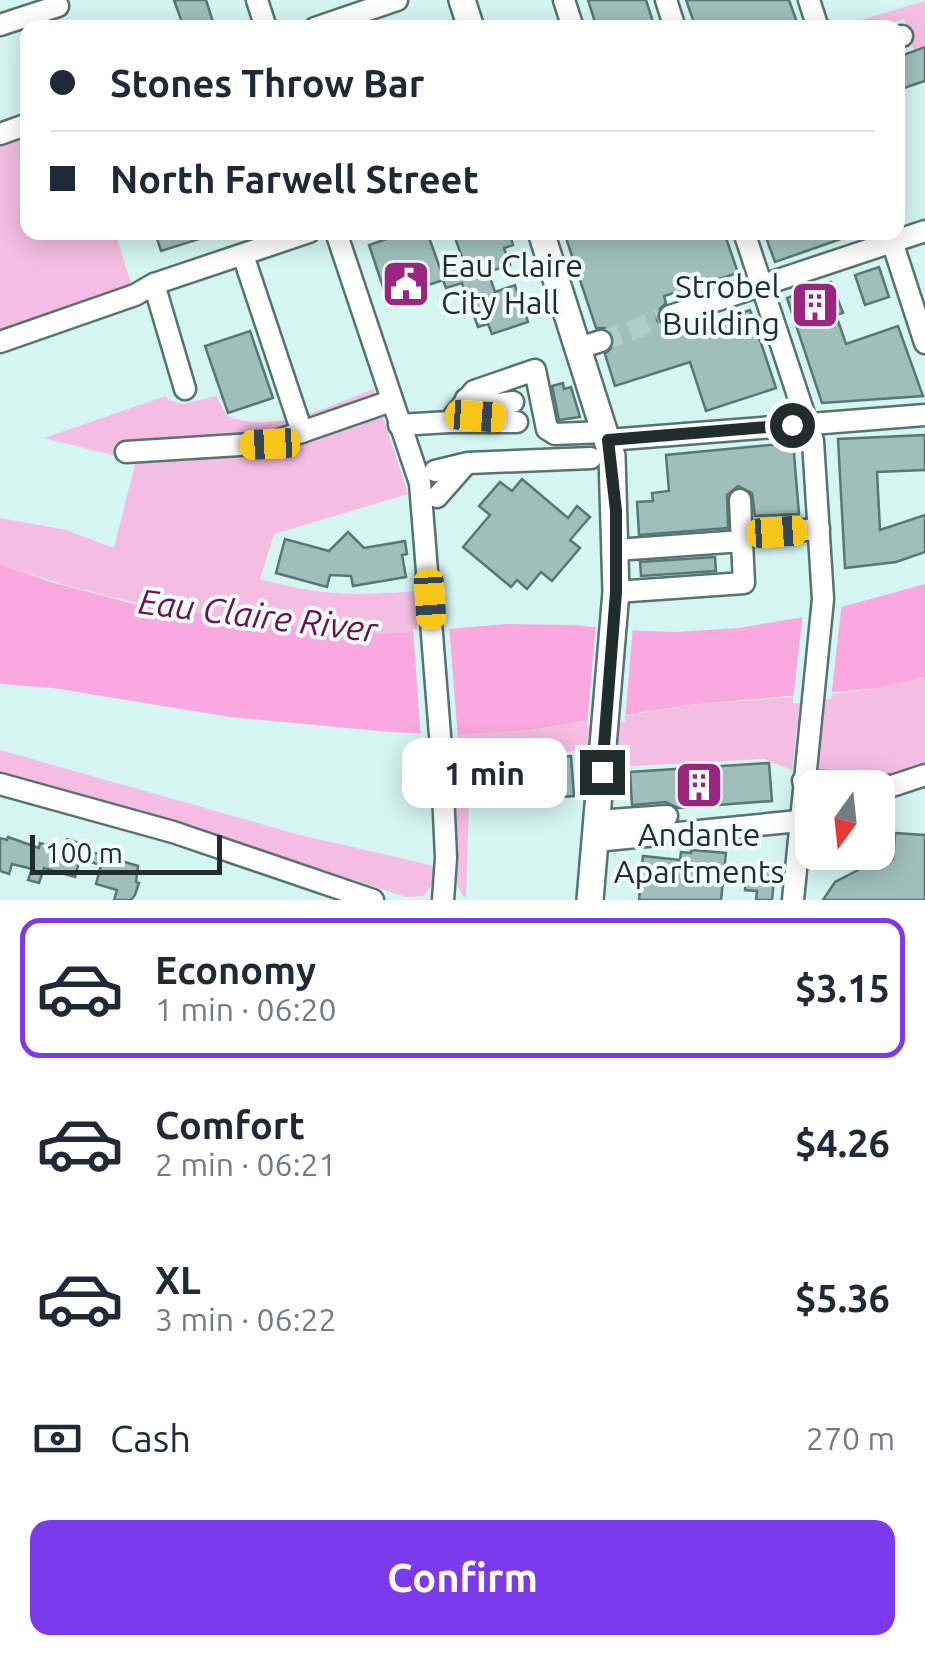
<!DOCTYPE html>
<meta charset="utf-8">
<style>
:root{--surface:#fff;--page:#f2f2f3;--text:#1f2937;--muted:#747a83;--line:#e0e1e3;--accent:#7c3aed}
body{margin:0;font-family:Ubuntu,sans-serif;background:var(--page);color:var(--text);height:100vh;display:flex;flex-direction:column;font-size:38px;white-space:nowrap}
*{box-sizing:border-box;margin:0}
p{font-size:32px;color:var(--muted)}
.icon{flex:none;width:55px;height:55px;fill:none;stroke:currentColor;stroke-width:2;stroke-linecap:round;stroke-linejoin:round}
.map{position:relative;height:900px;overflow:hidden}
.side{display:flex;flex-direction:column;background:var(--surface);flex:1}
.side>*{flex:none}
.hud{position:absolute;left:20px;top:20px;width:885px;height:220px;border-radius:20px;box-shadow:0 5px 25px #0003;display:grid;align-content:center;height:220px;padding:0 30px;background:var(--surface)}
.needle{width:65px;rotate:195deg}
.buttons{position:absolute;left:795px;top:770px;display:grid;gap:20px}
.buttons a{display:grid;place-items:center;width:100px;height:100px;border-radius:20px;background:var(--surface);box-shadow:0 5px 25px #0003;font-size:50px}
.scale{position:absolute;left:30px;bottom:25px;width:192px;box-sizing:border-box;padding-left:10px;border:5px solid #212d2c;border-top:0;font-size:28px;line-height:35px;white-space:nowrap;color:#212d2c;-webkit-text-stroke:8px #f1fefd;paint-order:stroke}
.end{position:absolute;width:45px;height:45px;margin:-22px;border:12px solid #212d2c;background:#fff;box-shadow:0 0 0 5px #fff}
.from{border-radius:50%}
.bubble{position:absolute;height:70px;border-radius:20px;background:var(--surface);box-shadow:0 5px 25px #0003;font-size:32px;font-weight:700;line-height:70px;text-align:center}
.car{position:absolute;width:30px;height:60px;margin:-30px -15px;border-radius:12px;box-shadow:0 0 8px 2px #0007;background:linear-gradient(#f5c518 24%,#345 0 40%,#f5c518 0 76%,#345 0 86%,#f5c518 0)}
.hud b{display:flex;align-items:center;gap:35px;height:95px;font-size:38px}
.hud b+b{border-top:2px solid var(--line)}
.hud i{width:25px;height:25px;background:var(--text)}
ul{padding:18px 0 0;list-style:none}
li{display:flex;align-items:center;gap:30px;height:140px;margin:0 20px 15px;padding:0 10px;border:5px solid transparent;border-radius:20px}
li div{flex:1}
li b{display:block;font-size:38px}
li em{font-style:normal;font-weight:700}
li.current{border-color:var(--accent)}
li>.icon{width:90px;height:90px;stroke-width:1.5}
.pay{display:flex;align-items:center;gap:25px;height:110px;padding:0 30px;font-size:38px}
.pay p{margin-inline-start:auto}
.primary-button{display:flex;gap:20px;margin-top:auto;padding:20px 30px}
.primary-button a{flex:1;height:115px;border-radius:20px;background:var(--accent);color:#fff;font-size:40px;font-weight:700;line-height:115px;text-align:center}
.map>svg:first-child{display:block}
.green{fill:#f5bde3}
.water{fill:#f9a8e0}
.pier{fill:#d5f5f2}
.building{fill:#a0bfbc;stroke:#597674;stroke-width:2.5}
.lines{fill:none;stroke-linecap:round;stroke-linejoin:round}
.minor-tunnel{stroke:#b1cdca;stroke-width:20;stroke-dasharray:20 10;stroke-linecap:butt}
.minor-casing{stroke:#557370;stroke-width:25}
.major-casing{stroke:#557370;stroke-width:30}
.minor{stroke:#fff;stroke-width:20}
.major{stroke:#fff;stroke-width:25}
.route{stroke:#212d2c;stroke-width:12}
.labels{text-anchor:middle;stroke-width:8;stroke-linejoin:round;paint-order:stroke}
.poi-label{font-size:32px;fill:#212d2c;stroke:#f1fefd;text-anchor:start}
.water-label{font-size:35px;font-style:italic;fill:#6d0e59;stroke:#f1fefd}
</style>
<div class="map">
<svg width="925" height="900" viewBox="0 0 925 900">
<rect width="100%" height="100%" fill="#d5f5f2"/>
<!-- green -->
<g class="green">
<polygon points="925,1 925,47 914,51 904,19 877,27 833,28"/>
<polygon points="27,124 28,232 115,233 135,295 0,342 0,134"/>
<path d="M374,389L408,494L274,534L260,579C323,596 352,596 416,591L418,634C283,635 127,609 0,564V518L66,530L114,548L136,461L44,438L166,396L168,400L182,404L216,396L227,416C276,435 328,406 374,389Z"/>
<polygon points="925,677 925,765 899,777 826,774 818,767 822,728 797,726 792,770 764,759 615,767 618,717 688,705 793,697 793,704 800,703 798,717 822,719 824,700 831,699 832,694 878,688"/>
<polygon points="590,721 589,750 528,755 485,766 469,802 466,897 463,896 457,883 448,776 450,735 530,730"/>
<polygon points="0,750 300,835 435,866 433,882 424,896 406,897 265,851 0,776"/>
</g>
<!-- water -->
<polygon class="water" points="0,564 51,582 138,605 297,627 388,634 507,624 575,625 621,630 675,632 739,628 809,616 925,584 925,677 878,688 688,705 530,730 457,735 390,732 230,717 53,688 0,684"/>
<!-- pier -->
<g class="pier">
<polygon points="842,602 831,699 793,702 803,612"/>
<polygon points="596,622 633,626 625,721 587,727"/>
<polygon points="449,625 458,740 421,739 413,629"/>
</g>
<!-- building -->
<g class="building">
<polygon points="174,0 206,0 215,28 184,28"/>
<polygon points="588,0 646,0 655,28 597,28"/>
<polygon points="686,0 789,0 799,28 696,28"/>
<polygon points="925,47 925,81 898,90 898,57"/>
<polygon points="155,232 211,232 212,235 161,251"/>
<polygon points="407,232 427,232 441,271 464,263 453,232 509,232 513,245 504,248 510,265 488,272 495,292 515,285 518,295 525,293 532,311 525,313 528,322 492,334 488,324 478,327 462,283 446,288 443,280 387,299 369,245"/>
<polygon points="564,232 724,232 738,273 664,296 666,303 657,312 657,321 666,329 678,328 680,333 750,310 776,388 706,411 690,362 615,386 605,354 614,345 614,336 605,328 596,328"/>
<polygon points="764,232 855,232 855,234 775,262"/>
<polygon points="879,267 889,297 865,305 855,275"/>
<polygon points="831,282 843,313 836,315 846,344 898,326 923,396 822,403 787,298"/>
<polygon points="250,331 273,398 228,413 205,346"/>
<polygon points="563,383 564,389 571,387 580,417 559,420 552,386"/>
<polygon points="925,435 925,470 877,472 880,530 925,515 925,552 896,562 845,568 838,439"/>
<polygon points="791,443 798,444 794,454 799,514 755,516 752,493 738,486 727,495 728,528 639,535 637,502 653,501 652,493 669,491 666,455"/>
<polygon points="522,479 568,518 577,506 590,517 570,540 580,548 552,581 541,572 527,589 517,580 511,587 463,547 490,515 479,506 500,482 512,491"/>
<polygon points="348,532 364,548 405,541 407,554 402,555 406,577 353,586 351,576 330,575 327,587 276,573 285,539 329,551"/>
<polygon points="715,557 716,571 641,576 640,562"/>
<polygon points="571,756 574,796 497,802 495,768 533,765 532,758"/>
<polygon points="769,763 772,801 678,808 666,802 632,805 630,772"/>
<polygon points="895,833 925,835 925,900 823,900 835,882 862,868 862,856 893,859"/>
<polygon points="8,837 39,848 40,843 64,850 67,839 82,844 82,849 138,866 136,882 139,883 135,895 131,900 114,900 117,890 96,884 101,865 80,859 75,877 44,868 39,883 28,880 32,869 12,864 9,874 0,871 0,838 7,840"/>
<polygon points="691,850 726,853 721,900 639,900 643,856 680,860 681,852 691,853"/>
<polygon points="747,866 775,868 772,900 756,900 757,891 745,890"/>
</g>
<g class="lines">
<!-- minor-tunnel -->
<polyline class="minor-tunnel" points="601,341 670,316"/>
<!-- minor casing -->
<g class="minor-casing">
<g id="minor">
<polyline points="257,0 266,28"/>
<polyline points="564,0 573,28"/>
<polyline points="666,0 675,28"/>
<polyline points="809,0 818,28"/>
<polyline points="0,25 58,6"/>
<polyline points="315,28 397,0"/>
<polyline points="898,37 902,36"/>
<polyline points="0,134 28,124"/>
<polyline points="336,232 420,483 441,748 446,858 443,900"/>
<polyline points="744,232 813,441 823,599 793,900"/>
<polyline points="889,232 925,343"/>
<polyline points="243,255 302,432"/>
<polyline points="154,284 185,389"/>
<polyline points="670,316 925,231"/>
<polyline points="0,342 135,295 154,284 309,232"/>
<polyline points="579,348 601,341"/>
<polyline points="466,399 497,404 513,402"/>
<polyline points="449,422 517,422"/>
<polyline points="399,425 449,422 474,391 535,370 547,429 555,434 606,432"/>
<polyline points="608,440 925,415"/>
<polyline points="126,452 270,443 391,401"/>
<polyline points="435,471 468,463 591,458"/>
<polyline points="437,497 466,464"/>
<polyline points="616,550 742,541 751,534 819,529"/>
<polyline points="616,592 744,583 740,500"/>
<polyline points="803,781 892,786 925,775"/>
<polyline points="0,784 173,832 373,900"/>
<polyline points="597,821 667,816"/>
<polyline points="596,841 799,821"/>
</g>
</g>
<!-- major casing -->
<g class="major-casing">
<g id="major">
<polyline points="462,0 471,28"/>
<polyline points="541,232 612,456 616,592 590,900"/>
</g>
</g>
<!-- minor -->
<use href="#minor" class="minor"/>
<!-- major -->
<use href="#major" class="major"/>
</g>
<g class="lines">
<!-- route -->
<polyline class="route" points="602,772 616,592 616,511 608,440 792,425"/>
</g>
<!-- icons -->
<defs>
<g id="civic-square" transform="scale(2.5)"><rect x="-9" y="-9" width="18" height="18" rx="4" fill="#9b2681" stroke="#f1fefd"/><path d="M-.6-6.5H3V-4.5H.6V-3L4-1V1h2V6H-6V1h2V-1L-.6-3ZM-1.2 2.5V6h2.4V2.5Z" fill="#fff"/></g>
<g id="building-square" transform="scale(2.5)"><rect x="-9" y="-9" width="18" height="18" rx="4" fill="#9b2681" stroke="#f1fefd"/><path d="M-4-6H4V6H1V3H-1V6H-4ZM-2.5-4.3h1.7v1.8h-1.7ZM.8-4.3h1.7v1.8H.8ZM-2.5-1h1.7V.8h-1.7ZM.8-1h1.7V.8H.8Z" fill="#fff"/></g>
</defs>
<g fill-rule="evenodd">
<use href="#civic-square" x="406" y="284"/>
<use href="#building-square" x="815" y="305"/>
<use href="#building-square" x="699" y="785"/>
</g>
<g class="labels">
<!-- poi labels -->
<g class="poi-label">
<text x="441" y="277">Eau Claire<tspan x="441" dy="37">City Hall</tspan></text>
<text x="780" y="298" text-anchor="end">Strobel<tspan x="780" dy="37">Building</tspan></text>
<text x="699" y="846" text-anchor="middle">Andante<tspan x="699" dy="37">Apartments</tspan></text>
</g>
<!-- water labels -->
<g class="water-label">
<text transform="translate(258 616) rotate(7)" y="12">Eau Claire River</text>
</g>
</g>
</svg>
<div class="buttons">
<a><svg class="needle" viewBox="-14 -14 28 28"><path d="M0-13l5 13h-10z" fill="#e53935"/><path d="M0 13l5-13h-10z" fill="#747a83"/></svg></a>
</div>
<div class="scale">100 m</div>
<i class="end from" style="left:792px;top:425px"></i>
<i class="end" style="left:602px;top:772px"></i>
<div class="bubble" style="left:402px;top:738px;width:165px">1 min</div>
<i class="car" style="left:476px;top:416px;rotate:94deg"></i>
<i class="car" style="left:270px;top:444px;rotate:267deg"></i>
<i class="car" style="left:777px;top:532px;rotate:86deg"></i>
<i class="car" style="left:430px;top:599px;rotate:176deg"></i>
<div class="hud">
<b><i class="from"></i>Stones Throw Bar</b>
<b><i></i>North Farwell Street</b>
</div>
</div>
<section class="side">
<ul>
<li class="current"><svg class="icon" aria-label="car" viewBox="0 0 24 24"><path d="M5 17H2v-5l4-1 3-4h7l3 4 3 1v5h-3M9 17h6M6 11h13"/><circle cx="7" cy="17" r="2"/><circle cx="17" cy="17" r="2"/></svg><div><b>Economy</b><p>1 min · 06:20</p></div><em>$3.15</em></li>
<li><svg class="icon" aria-label="car" viewBox="0 0 24 24"><path d="M5 17H2v-5l4-1 3-4h7l3 4 3 1v5h-3M9 17h6M6 11h13"/><circle cx="7" cy="17" r="2"/><circle cx="17" cy="17" r="2"/></svg><div><b>Comfort</b><p>2 min · 06:21</p></div><em>$4.26</em></li>
<li><svg class="icon" aria-label="car" viewBox="0 0 24 24"><path d="M5 17H2v-5l4-1 3-4h7l3 4 3 1v5h-3M9 17h6M6 11h13"/><circle cx="7" cy="17" r="2"/><circle cx="17" cy="17" r="2"/></svg><div><b>XL</b><p>3 min · 06:22</p></div><em>$5.36</em></li>
</ul>
<div class="pay"><svg class="icon" aria-label="cash" viewBox="0 0 24 24"><path d="M3 7h18v10H3z"/><circle cx="12" cy="12" r="2"/></svg>Cash<p>270 m</p></div>
<div class="primary-button"><a>Confirm</a></div>
</section>
